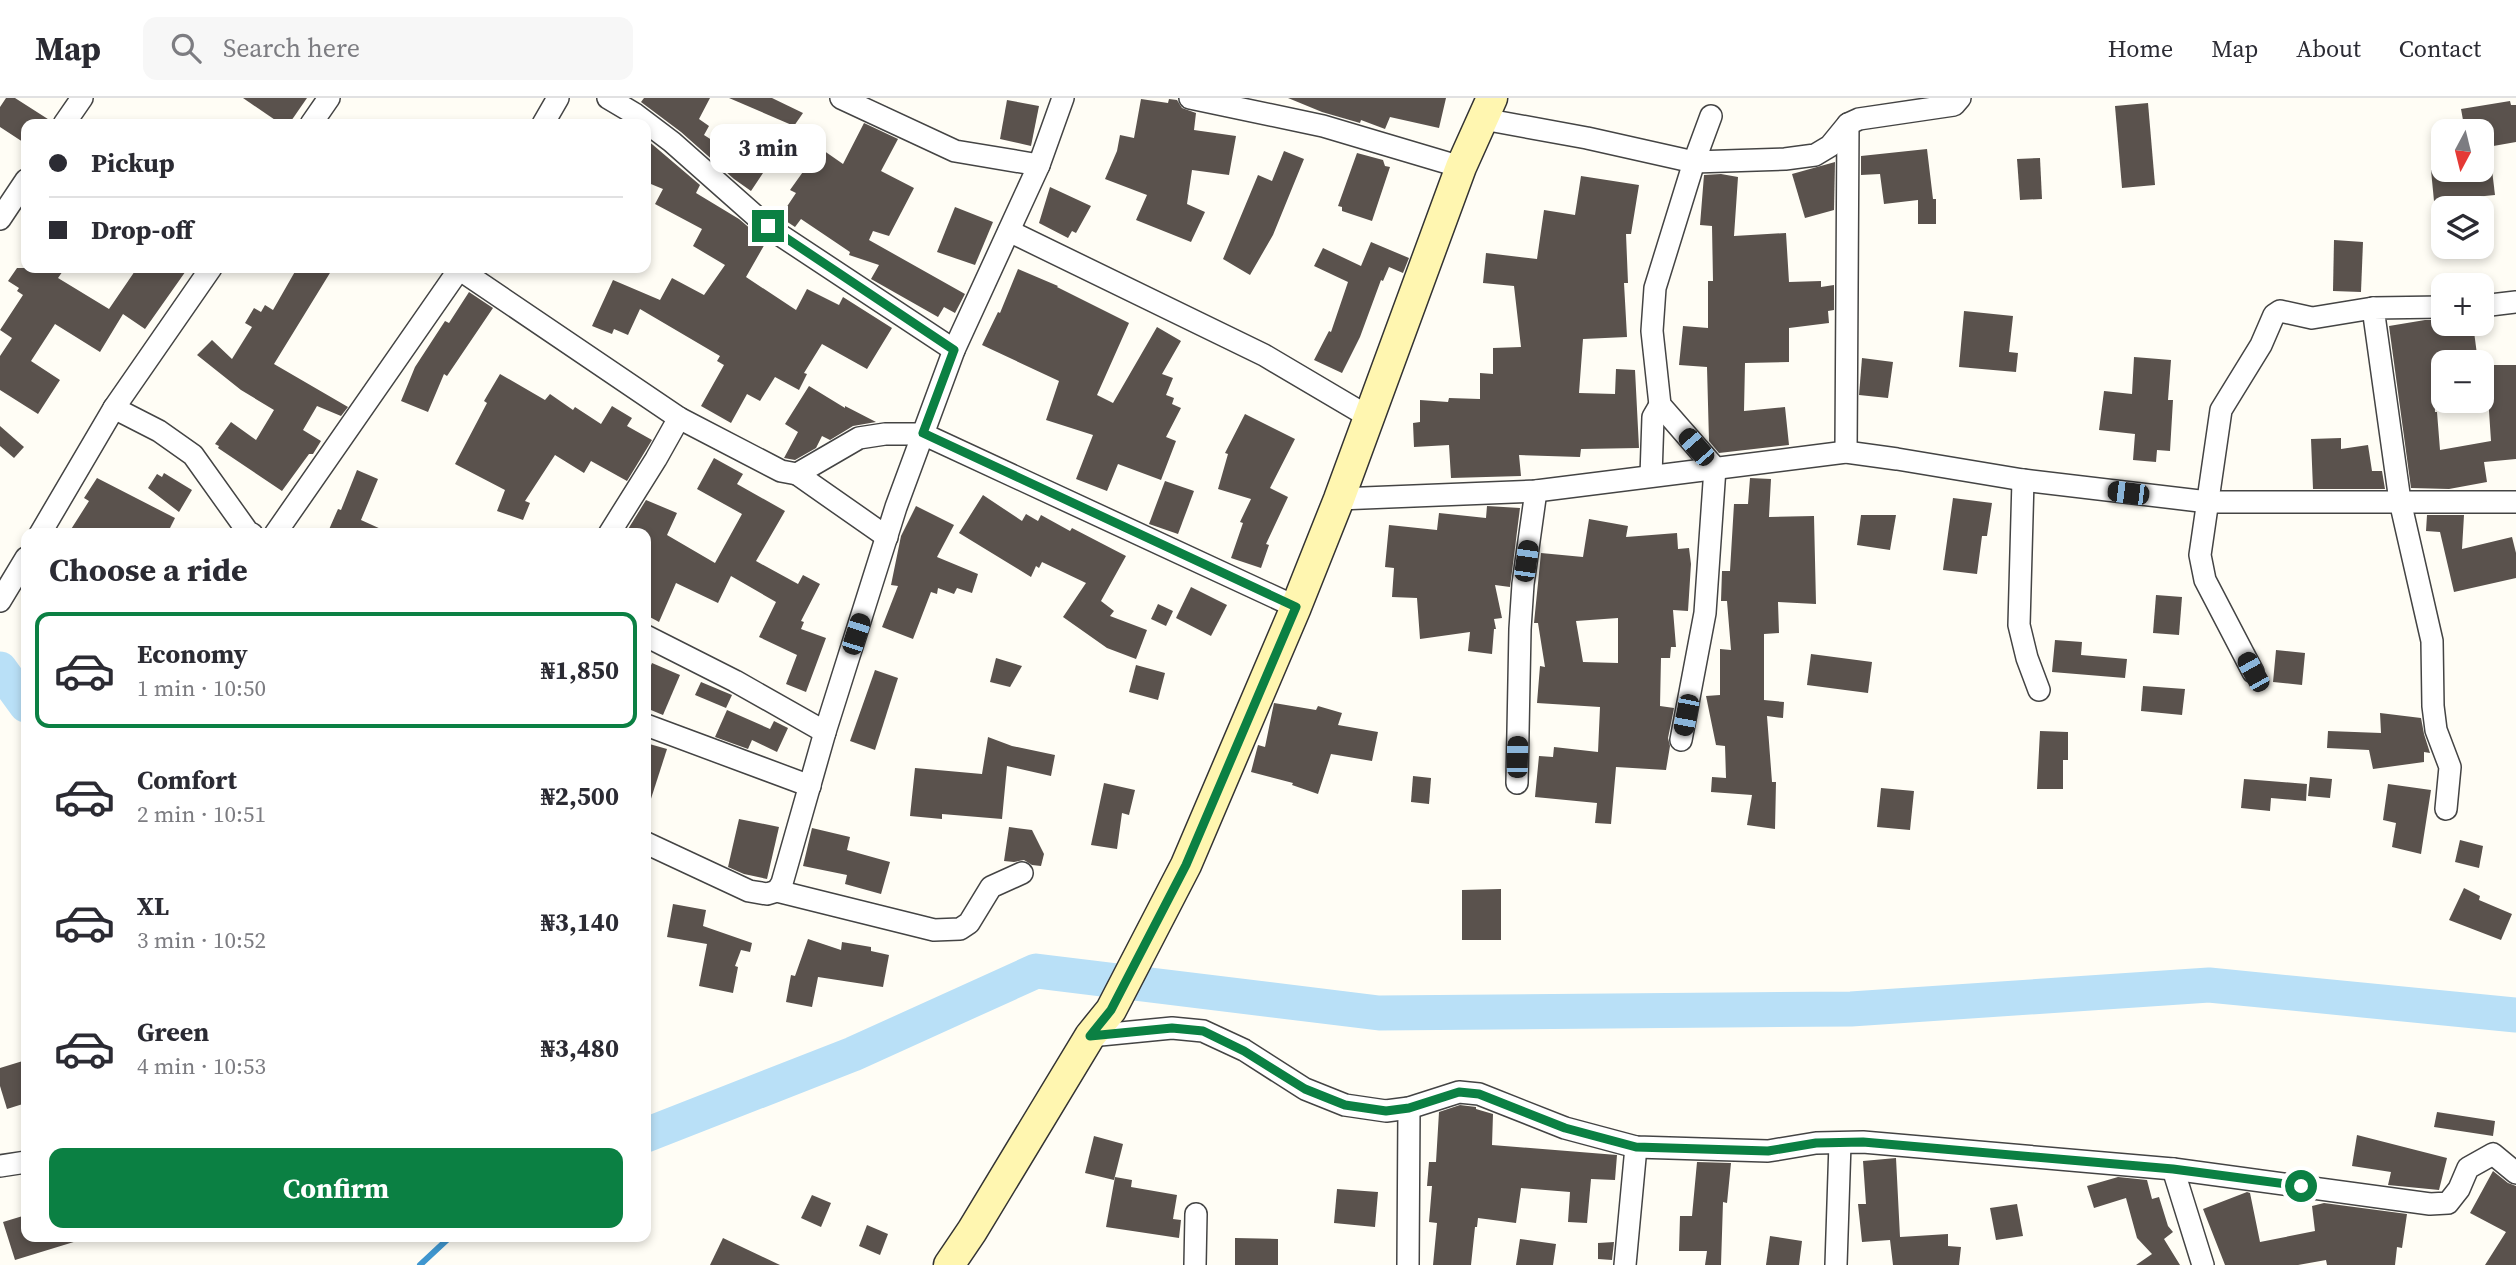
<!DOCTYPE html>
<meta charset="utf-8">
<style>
:root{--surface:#fff;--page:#f7f7f7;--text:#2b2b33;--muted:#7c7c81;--line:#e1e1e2;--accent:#0b8043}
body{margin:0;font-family:"Source Serif 4",serif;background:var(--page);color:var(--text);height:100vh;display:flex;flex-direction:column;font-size:26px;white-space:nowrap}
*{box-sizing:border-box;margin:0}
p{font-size:23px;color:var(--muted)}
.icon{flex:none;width:38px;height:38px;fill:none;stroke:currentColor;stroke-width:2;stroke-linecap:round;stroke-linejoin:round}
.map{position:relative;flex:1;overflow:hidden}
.drawer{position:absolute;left:21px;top:430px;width:630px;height:714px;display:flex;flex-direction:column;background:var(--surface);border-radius:14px;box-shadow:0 4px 10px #0003}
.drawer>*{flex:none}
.top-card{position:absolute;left:21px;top:21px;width:630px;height:154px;border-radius:14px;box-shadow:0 4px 10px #0003;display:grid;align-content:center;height:154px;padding:0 28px;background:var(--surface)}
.needle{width:46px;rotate:187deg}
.controls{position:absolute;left:2431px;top:21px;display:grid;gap:14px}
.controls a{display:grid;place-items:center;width:63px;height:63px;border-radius:14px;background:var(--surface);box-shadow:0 4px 10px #0003;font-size:35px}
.end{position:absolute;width:32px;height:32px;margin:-16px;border:9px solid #0b8043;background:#fff;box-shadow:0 0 0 4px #fff}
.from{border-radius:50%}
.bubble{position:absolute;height:49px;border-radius:14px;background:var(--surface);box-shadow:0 4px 10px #0003;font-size:23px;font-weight:700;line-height:49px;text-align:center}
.car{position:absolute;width:21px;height:42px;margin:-21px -10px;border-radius:9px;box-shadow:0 0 5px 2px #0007;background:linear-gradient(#222 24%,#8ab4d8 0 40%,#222 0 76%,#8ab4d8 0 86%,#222 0)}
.top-card b{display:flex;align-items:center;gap:24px;height:66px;font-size:26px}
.top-card b+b{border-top:2px solid var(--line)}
.top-card i{width:18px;height:18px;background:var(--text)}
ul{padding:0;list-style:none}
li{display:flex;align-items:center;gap:21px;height:116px;margin:0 14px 10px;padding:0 14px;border:4px solid transparent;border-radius:14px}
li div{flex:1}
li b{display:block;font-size:26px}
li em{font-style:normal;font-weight:700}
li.selected{border-color:var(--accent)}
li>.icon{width:63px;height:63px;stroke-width:1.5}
h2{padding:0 28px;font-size:32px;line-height:84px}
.action{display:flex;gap:14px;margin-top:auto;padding:14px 28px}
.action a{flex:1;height:80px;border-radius:14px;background:var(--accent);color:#fff;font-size:28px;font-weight:700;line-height:80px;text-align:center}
header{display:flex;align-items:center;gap:42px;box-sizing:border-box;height:98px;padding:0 35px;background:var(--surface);border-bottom:2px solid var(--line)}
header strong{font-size:33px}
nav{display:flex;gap:38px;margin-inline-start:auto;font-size:24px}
.search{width:490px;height:63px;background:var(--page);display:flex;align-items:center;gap:18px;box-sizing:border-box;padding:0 24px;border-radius:14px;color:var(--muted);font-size:26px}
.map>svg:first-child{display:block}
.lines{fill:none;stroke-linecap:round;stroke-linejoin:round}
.stream{stroke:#3f96cf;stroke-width:6}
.river{stroke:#b9e0f7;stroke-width:35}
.building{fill:#5a524d;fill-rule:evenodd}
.street-casing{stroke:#444;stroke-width:24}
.secondary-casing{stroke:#333;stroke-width:33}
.street{stroke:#fff;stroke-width:21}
.secondary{stroke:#fff6b0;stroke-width:30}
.route{stroke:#0b8043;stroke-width:9}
</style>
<header>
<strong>Map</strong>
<div class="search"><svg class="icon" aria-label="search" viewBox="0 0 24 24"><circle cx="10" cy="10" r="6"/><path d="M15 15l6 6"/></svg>Search here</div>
<nav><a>Home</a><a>Map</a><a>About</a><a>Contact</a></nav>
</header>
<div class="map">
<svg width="2516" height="1167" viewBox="0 0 2516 1167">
<rect width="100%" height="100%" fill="#fffdf5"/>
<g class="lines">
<!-- stream -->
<polyline class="stream" points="420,1167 450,1139"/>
<!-- river -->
<g class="river">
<polyline points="0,571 26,607"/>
<polyline points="646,1037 853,956 1036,873 1379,915 1851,911 2209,887 2516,917"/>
</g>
</g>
<!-- building -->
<g class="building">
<polygon points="6,0 15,0 51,23 51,26 26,26 26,46 0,29 0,9"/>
<polygon points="243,0 307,0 289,26 281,26"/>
<polygon points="644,0 710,0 699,21 709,28 704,37 763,75 751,93 734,81 681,34 641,4"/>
<polygon points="729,0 772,0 803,15 794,28"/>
<polygon points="1288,0 1446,0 1439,30 1390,19 1385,31 1361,22 1360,25 1322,14"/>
<polygon points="1141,1 1168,5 1169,1 1177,2 1182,10 1196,15 1194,32 1236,38 1229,77 1192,72 1187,106 1205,114 1191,144 1136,122 1147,97 1105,81 1117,53 1120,37 1134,40"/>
<polygon points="1007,2 1039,8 1031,48 1000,41"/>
<polygon points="2510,3 2511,7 2516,7 2516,44 2482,50 2482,33 2465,33 2461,11"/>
<polygon points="2148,5 2155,87 2122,90 2115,8"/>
<polygon points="864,25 898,41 881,73 914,90 889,138 873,133 869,142 965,196 955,215 944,209 938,219 871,181 879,167 849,157 850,154 801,121 795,129 780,119 796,95 790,92 820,50 843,66"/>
<polygon points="646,41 700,87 696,95 739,121 766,144 746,179 796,212 807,191 839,207 843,199 892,230 867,271 822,246 804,275 807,276 799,292 775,279 760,303 747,296 731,325 701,308 724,267 717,263 720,258 640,211 628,237 614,231 612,236 592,228 613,182 660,202 672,180 704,197 725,167 693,148 702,131 655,106 663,91 646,84"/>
<polygon points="1927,51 1933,101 1936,101 1936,126 1918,126 1918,102 1884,106 1880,76 1861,77 1861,58"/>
<polygon points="1284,53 1304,61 1273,137 1250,177 1223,161 1258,77 1272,83"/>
<polygon points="1357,55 1383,62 1385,68 1390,69 1372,123 1342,113 1342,109 1338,108"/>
<polygon points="2040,60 2042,101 2020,102 2017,61"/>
<polygon points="1835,64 1834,112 1805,120 1792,76"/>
<polygon points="2431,72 2492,72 2495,97 2434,103"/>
<polygon points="1721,76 1738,79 1734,138 1786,135 1789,184 1821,183 1821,189 1834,187 1834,212 1828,213 1829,225 1789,230 1789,264 1745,265 1744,313 1785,309 1789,347 1719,355 1709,343 1707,269 1679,267 1683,228 1708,230 1708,183 1713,183 1712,128 1700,127 1704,77"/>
<polygon points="1581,78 1639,87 1631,136 1626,136 1628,185 1624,185 1627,239 1583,241 1579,295 1615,296 1616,271 1635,272 1639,350 1581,351 1580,359 1519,357 1521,378 1451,380 1449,347 1414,349 1413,325 1420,324 1420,302 1448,304 1449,300 1480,301 1480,275 1493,276 1493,250 1521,249 1514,188 1483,185 1486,155 1537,161 1544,112 1575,117"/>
<polygon points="1050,89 1091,108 1076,135 1072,133 1068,140 1039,125"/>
<polygon points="955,109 993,124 975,167 937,154"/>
<polygon points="2334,142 2363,144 2361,194 2333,193"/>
<polygon points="1371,144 1409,160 1403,175 1389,169 1383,183 1381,182 1360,239 1342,275 1314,262 1329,233 1331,234 1348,184 1314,168 1323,150 1361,168"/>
<polygon points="17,170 65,170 58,180 109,211 137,170 188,170 145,231 123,216 100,254 55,226 31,263 60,282 38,316 0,292 0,258 12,240 0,232 23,197 17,193 19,190 8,183"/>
<polygon points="297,170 333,170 274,266 348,309 341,318 317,308 303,332 321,343 313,356 309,356 282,393 218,350 219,348 215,346 231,324 256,342 274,312 241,292 197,257 212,242 232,261 252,229 245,225 254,210 261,214 265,207 273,212"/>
<polygon points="1018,171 1058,188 1057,189 1129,225 1097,297 1113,305 1157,229 1181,243 1162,276 1173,280 1166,297 1174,300 1172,306 1181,310 1166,339 1176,343 1161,382 1118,366 1107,393 1076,381 1093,337 1046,322 1059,283 982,247 998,214 1000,215"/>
<polygon points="469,194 493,210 447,278 444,276 428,314 401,303 415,269 445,223 449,225"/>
<polygon points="1964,213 2013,218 2009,254 2018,255 2016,274 1959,269"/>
<polygon points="2425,222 2443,222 2443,226 2473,226 2478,264 2433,264 2435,314 2437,314 2440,352 2491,343 2488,298 2482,298 2482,267 2516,267 2516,361 2484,364 2487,384 2449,391 2411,390 2389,228"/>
<polygon points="2134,259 2171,262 2168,302 2173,302 2170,353 2157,352 2156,364 2133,362 2135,336 2099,332 2104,293 2132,296"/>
<polygon points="1862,260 1893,264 1888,300 1859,297"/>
<polygon points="500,276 545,302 550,296 573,312 575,309 601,326 612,308 632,320 627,328 652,342 627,383 591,363 584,375 555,357 525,403 530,405 523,422 497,413 505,392 455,366 487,305 484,303"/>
<polygon points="809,288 845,310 845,308 876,324 853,328 830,342 822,338 816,350 795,362 784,360 798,334 785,326"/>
<polygon points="1245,316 1295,341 1270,390 1288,399 1266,446 1269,447 1261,470 1231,460 1243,425 1240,424 1251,401 1218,391 1228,356 1225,355"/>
<polygon points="0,328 24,349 14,360 0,348"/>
<polygon points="2341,340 2341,351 2368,347 2372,373 2382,373 2385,391 2313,391 2311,341"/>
<polygon points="714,360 743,376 737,386 785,413 756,463 798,486 803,477 820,486 801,523 804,524 801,531 826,540 806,594 786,586 797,557 759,539 776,504 731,478 718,505 676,485 659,524 646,517 646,436 625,436 646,402 677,415 667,437 715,465 742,416 697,391"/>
<polygon points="357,372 378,381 361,422 392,436 327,436 338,411 341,412"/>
<polygon points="164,375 192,392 179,414 148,390 157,376 162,379"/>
<polygon points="97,380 175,420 167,436 68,436 89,403 84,400"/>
<polygon points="1750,380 1771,381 1769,419 1814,418 1816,506 1778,504 1779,535 1764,536 1764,602 1784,604 1783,620 1767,618 1772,684 1776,684 1775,731 1747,727 1752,697 1711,694 1712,679 1726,680 1725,648 1716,647 1706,598 1720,597 1720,551 1731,552 1727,503 1721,503 1722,473 1730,473 1734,406 1748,406"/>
<polygon points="1165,383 1194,393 1178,436 1149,426"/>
<polygon points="983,397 1022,423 1026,416 1038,423 1041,417 1070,433 1072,430 1126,458 1101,503 1114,513 1110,518 1147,532 1136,561 1107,550 1063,519 1086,485 1042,464 1039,470 1036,468 1031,479 959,435"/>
<polygon points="1953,400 1992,405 1987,438 1982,438 1977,476 1943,472"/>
<polygon points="916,408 954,427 937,459 978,476 972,495 957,490 954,496 938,490 937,496 931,494 913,541 882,529 898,488 891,487 901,438"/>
<polygon points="1487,408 1520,410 1510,489 1495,487 1502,520 1494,521 1496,531 1494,531 1492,556 1468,553 1470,534 1420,541 1417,500 1392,499 1394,470 1385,469 1389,427 1437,432 1439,415 1486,420"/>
<polygon points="1861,417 1896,417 1890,452 1857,447"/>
<polygon points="2427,417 2464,417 2462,451 2512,439 2516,455 2516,480 2454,494 2440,434 2426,433"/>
<path d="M1589,421L1628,428L1626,439L1677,435L1678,451L1689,450L1691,466L1688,513L1673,512L1676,549H1671L1670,560H1661L1660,608L1674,610L1668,640L1670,648L1666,672L1616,669L1611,726L1595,725L1597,705L1535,699L1539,658L1553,659L1554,649L1598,654L1600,609L1537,605L1540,568L1545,569L1538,525H1534L1541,455L1583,459ZM1618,520V565L1583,564L1576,523Z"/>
<polygon points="1191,489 1227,507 1211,538 1176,520"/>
<polygon points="2156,497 2182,499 2179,537 2153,535"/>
<polygon points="1158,506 1173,513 1166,528 1151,521"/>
<polygon points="2055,542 2082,544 2081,557 2127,561 2125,580 2052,574"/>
<polygon points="2276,552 2305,555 2302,587 2273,584"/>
<polygon points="1811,556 1872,564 1868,595 1807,587"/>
<polygon points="996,560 1022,568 1010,589 990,584"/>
<polygon points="652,565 680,577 663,617 646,610 646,579"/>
<polygon points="1136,567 1165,575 1158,602 1129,594"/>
<polygon points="875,572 898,580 875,652 850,643"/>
<polygon points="701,584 732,597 726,610 695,597"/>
<polygon points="2143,588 2185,591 2182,617 2141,613"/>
<polygon points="1274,605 1316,612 1318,608 1342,615 1338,627 1378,634 1372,663 1331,656 1318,696 1292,687 1293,685 1251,674 1258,647 1265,649"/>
<polygon points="727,612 770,631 774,623 788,630 777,654 752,642 748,651 715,639"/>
<polygon points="2380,615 2421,620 2424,636 2430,655 2424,654 2424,664 2373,671 2369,652 2327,650 2328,633 2381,635"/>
<polygon points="2040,633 2068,634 2068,662 2063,662 2063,691 2037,691"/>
<polygon points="988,639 1012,648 1055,657 1051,678 1007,668 1002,721 942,716 942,721 910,718 915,670 982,676"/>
<polygon points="646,645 667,651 649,707 646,707"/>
<polygon points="1413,678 1431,680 1429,706 1411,704"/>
<polygon points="2310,679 2332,681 2330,700 2308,698"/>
<polygon points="2244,681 2307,686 2306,703 2271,700 2270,713 2241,710"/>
<polygon points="1104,685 1135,692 1129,717 1122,715 1117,751 1091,747"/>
<polygon points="2388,686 2431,692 2421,756 2392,749 2396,725 2383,722"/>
<polygon points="1881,690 1914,693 1910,732 1877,729"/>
<polygon points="739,721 779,729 767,781 744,776 728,769"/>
<polygon points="1009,729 1032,732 1044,756 1041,768 1032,767 1024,762 1014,764 1004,763"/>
<polygon points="812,730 850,739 847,752 890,764 881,796 845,786 847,777 803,768"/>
<polygon points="2460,742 2483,748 2479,770 2455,764"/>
<polygon points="2464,790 2480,798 2479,802 2512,816 2501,842 2449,822"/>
<polygon points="1501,791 1501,842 1462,842 1462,792"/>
<polygon points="673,806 706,812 703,828 752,845 750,854 741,852 735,868 738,869 733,895 699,888 707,846 667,839"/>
<polygon points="808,841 841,852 842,844 871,849 871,853 889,857 883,889 818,879 812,909 786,904 791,877 795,878"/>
<polygon points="26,962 26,1005 7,1011 0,988 0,970"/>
<polygon points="1460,1007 1476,1009 1476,1011 1493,1016 1492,1047 1617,1057 1615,1082 1591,1081 1587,1125 1568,1124 1570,1094 1521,1090 1516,1125 1478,1120 1477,1129 1475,1129 1471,1167 1433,1167 1437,1125 1429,1124 1432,1088 1427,1088 1429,1064 1436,1064 1439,1014"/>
<polygon points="2437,1014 2495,1023 2493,1038 2434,1029"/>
<polygon points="2357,1037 2447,1060 2439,1092 2388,1087 2391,1074 2352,1068"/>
<polygon points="1094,1038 1123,1046 1114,1082 1085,1075"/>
<polygon points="1896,1060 1900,1139 1948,1136 1948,1148 1961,1149 1959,1167 1893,1167 1890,1142 1862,1144 1858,1106 1866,1106 1863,1063"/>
<polygon points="1697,1064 1731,1065 1727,1105 1723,1104 1721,1167 1705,1167 1707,1153 1679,1153 1680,1118 1692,1118"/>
<polygon points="2493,1073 2508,1085 2516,1088 2516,1167 2485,1167 2506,1134 2470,1115"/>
<polygon points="1115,1079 1132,1082 1131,1089 1177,1097 1173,1121 1181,1122 1179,1140 1106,1129"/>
<polygon points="2118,1079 2147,1082 2152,1101 2159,1099 2168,1128 2173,1134 2164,1141 2180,1167 2136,1167 2152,1156 2137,1140 2126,1100 2094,1110 2087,1088"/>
<polygon points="1337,1091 1378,1094 1375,1129 1334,1125"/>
<polygon points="2247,1094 2250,1095 2260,1144 2315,1133 2312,1108 2324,1105 2407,1116 2402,1150 2397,1149 2395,1167 2327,1167 2326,1162 2298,1167 2225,1167 2203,1111"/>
<polygon points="812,1097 831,1105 821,1129 801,1120"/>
<polygon points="2017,1106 2023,1138 1996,1142 1990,1110"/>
<polygon points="26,1117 26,1139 76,1139 77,1143 15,1162 3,1124"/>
<polygon points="867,1127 888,1136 880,1157 859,1148"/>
<polygon points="1770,1138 1802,1143 1799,1167 1766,1167"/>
<polygon points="723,1140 780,1167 710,1167"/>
<polygon points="1235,1140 1278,1141 1278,1167 1235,1167"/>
<polygon points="1520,1141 1556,1146 1553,1167 1516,1167"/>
<polygon points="1614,1144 1612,1162 1598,1161 1598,1145"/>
</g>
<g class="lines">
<!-- street casing -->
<g class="street-casing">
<g id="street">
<polyline points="608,0 635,16 672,44 768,129 954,252"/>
<polyline points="841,0 955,53 1039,67"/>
<polyline points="1190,0 1323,28 1461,69"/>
<polyline points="1483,21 1587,40 1694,64 1785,61 1815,57 1830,48 1848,26 1859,21 1954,7 1960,0"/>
<polyline points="64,26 82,0"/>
<polyline points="311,26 329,0"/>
<polyline points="543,26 558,0"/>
<polyline points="0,121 26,82"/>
<polyline points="1009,133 1264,257 1369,319"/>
<polyline points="459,171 679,320 781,373 797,376 859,340 885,336 923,336 1296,509"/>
<polyline points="2482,208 2516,204"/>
<polyline points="2443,209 2373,210 2400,403 2432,543 2433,608 2436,632 2450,669 2446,711"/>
<polyline points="114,310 159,333 193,357 248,434 252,436"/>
<polyline points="1846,354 1848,26"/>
<polyline points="797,376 887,439"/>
<polyline points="1651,378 1653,319 1660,307"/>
<polyline points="2023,382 2019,527 2027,560 2039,592"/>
<polyline points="1339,401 1536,393 1846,354 1897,361 2023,382 2208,404 2516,404"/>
<polyline points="40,436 114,310 211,170"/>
<polyline points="275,436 460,170"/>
<polyline points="609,436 656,361 679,320"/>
<polyline points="0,503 26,460"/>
<polyline points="646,538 735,583 825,634"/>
<polyline points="2253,574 2205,482 2200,457 2221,312 2261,247 2274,217 2280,213 2312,220 2373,210"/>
<polyline points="646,627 810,688"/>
<polyline points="1681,642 1705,515 1715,370 1660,307 1652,233 1655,190 1694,64 1711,18"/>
<polyline points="1517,685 1520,531 1523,486 1536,393"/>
<polyline points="646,745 749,793 767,796 777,793 934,832 960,831 969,825 991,789 1022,775"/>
<polyline points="777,793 782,785 825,634 896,409 954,252 1039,67 1063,0"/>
<polyline points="1090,938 1172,930 1203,933 1244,952 1305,991 1345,1007 1386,1013 1409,1010 1459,994 1479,996 1565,1030 1636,1049 1768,1053 1816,1045 1863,1044 2173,1071 2430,1106 2448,1105 2459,1091 2468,1070 2493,1056 2516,1075"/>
<polyline points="0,1068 26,1064"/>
<polyline points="2173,1071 2203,1167"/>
<polyline points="1195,1167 1196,1116"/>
<polyline points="1408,1167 1409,1010"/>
<polyline points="1625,1167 1636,1049"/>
<polyline points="1836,1167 1840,1045"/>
</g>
</g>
<!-- secondary casing -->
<g class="secondary-casing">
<polyline id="secondary" points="949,1167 972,1133 1090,938 1111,912 1186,767 1296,509 1339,401 1461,69 1492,0"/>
</g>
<!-- street -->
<use href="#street" class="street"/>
<!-- secondary -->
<use href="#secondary" class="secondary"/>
</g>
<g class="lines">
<!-- route -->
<polyline class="route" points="768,128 954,252 923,335 1296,509 1186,767 1111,912 1090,938 1172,930 1203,933 1244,953 1305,991 1345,1007 1386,1013 1409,1010 1459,994 1479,996 1565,1030 1636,1049 1768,1053 1816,1045 1863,1044 2173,1071 2301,1088"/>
</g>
</svg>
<div class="controls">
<a><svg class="needle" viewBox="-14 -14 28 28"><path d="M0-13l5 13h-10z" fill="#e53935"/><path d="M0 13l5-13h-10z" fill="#7c7c81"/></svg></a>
<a><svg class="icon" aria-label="layers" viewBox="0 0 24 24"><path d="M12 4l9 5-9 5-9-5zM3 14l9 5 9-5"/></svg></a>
<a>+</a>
<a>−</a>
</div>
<i class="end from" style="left:2301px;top:1088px"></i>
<i class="end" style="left:768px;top:128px"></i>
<div class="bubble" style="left:710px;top:26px;width:116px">3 min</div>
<i class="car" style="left:1696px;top:349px;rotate:319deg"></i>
<i class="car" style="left:2128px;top:395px;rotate:277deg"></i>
<i class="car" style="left:1526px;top:463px;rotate:8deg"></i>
<i class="car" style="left:856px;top:536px;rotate:18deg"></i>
<i class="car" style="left:2253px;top:574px;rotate:331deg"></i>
<i class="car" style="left:1686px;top:617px;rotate:191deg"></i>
<i class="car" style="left:1517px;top:659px;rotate:1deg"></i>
<div class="top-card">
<b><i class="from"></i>Pickup</b>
<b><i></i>Drop-off</b>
</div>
<section class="drawer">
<h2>Choose a ride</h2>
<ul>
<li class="selected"><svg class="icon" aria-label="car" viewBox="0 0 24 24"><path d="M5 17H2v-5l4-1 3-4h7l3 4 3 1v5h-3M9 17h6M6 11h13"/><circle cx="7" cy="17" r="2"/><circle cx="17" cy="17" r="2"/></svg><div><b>Economy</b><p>1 min · 10:50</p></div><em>₦1,850</em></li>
<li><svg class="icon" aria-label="car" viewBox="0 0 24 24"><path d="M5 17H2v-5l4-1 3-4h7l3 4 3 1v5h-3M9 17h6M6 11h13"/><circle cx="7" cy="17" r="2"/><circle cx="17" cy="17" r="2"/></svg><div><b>Comfort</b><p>2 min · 10:51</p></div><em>₦2,500</em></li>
<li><svg class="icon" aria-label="car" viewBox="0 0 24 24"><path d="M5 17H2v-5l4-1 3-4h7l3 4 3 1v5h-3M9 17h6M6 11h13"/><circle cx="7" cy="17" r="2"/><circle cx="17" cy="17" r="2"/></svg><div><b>XL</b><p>3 min · 10:52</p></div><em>₦3,140</em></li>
<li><svg class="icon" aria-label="car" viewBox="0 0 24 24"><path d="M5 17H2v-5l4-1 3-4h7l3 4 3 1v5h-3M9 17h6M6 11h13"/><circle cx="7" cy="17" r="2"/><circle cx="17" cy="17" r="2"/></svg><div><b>Green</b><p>4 min · 10:53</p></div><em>₦3,480</em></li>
</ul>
<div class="action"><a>Confirm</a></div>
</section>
</div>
